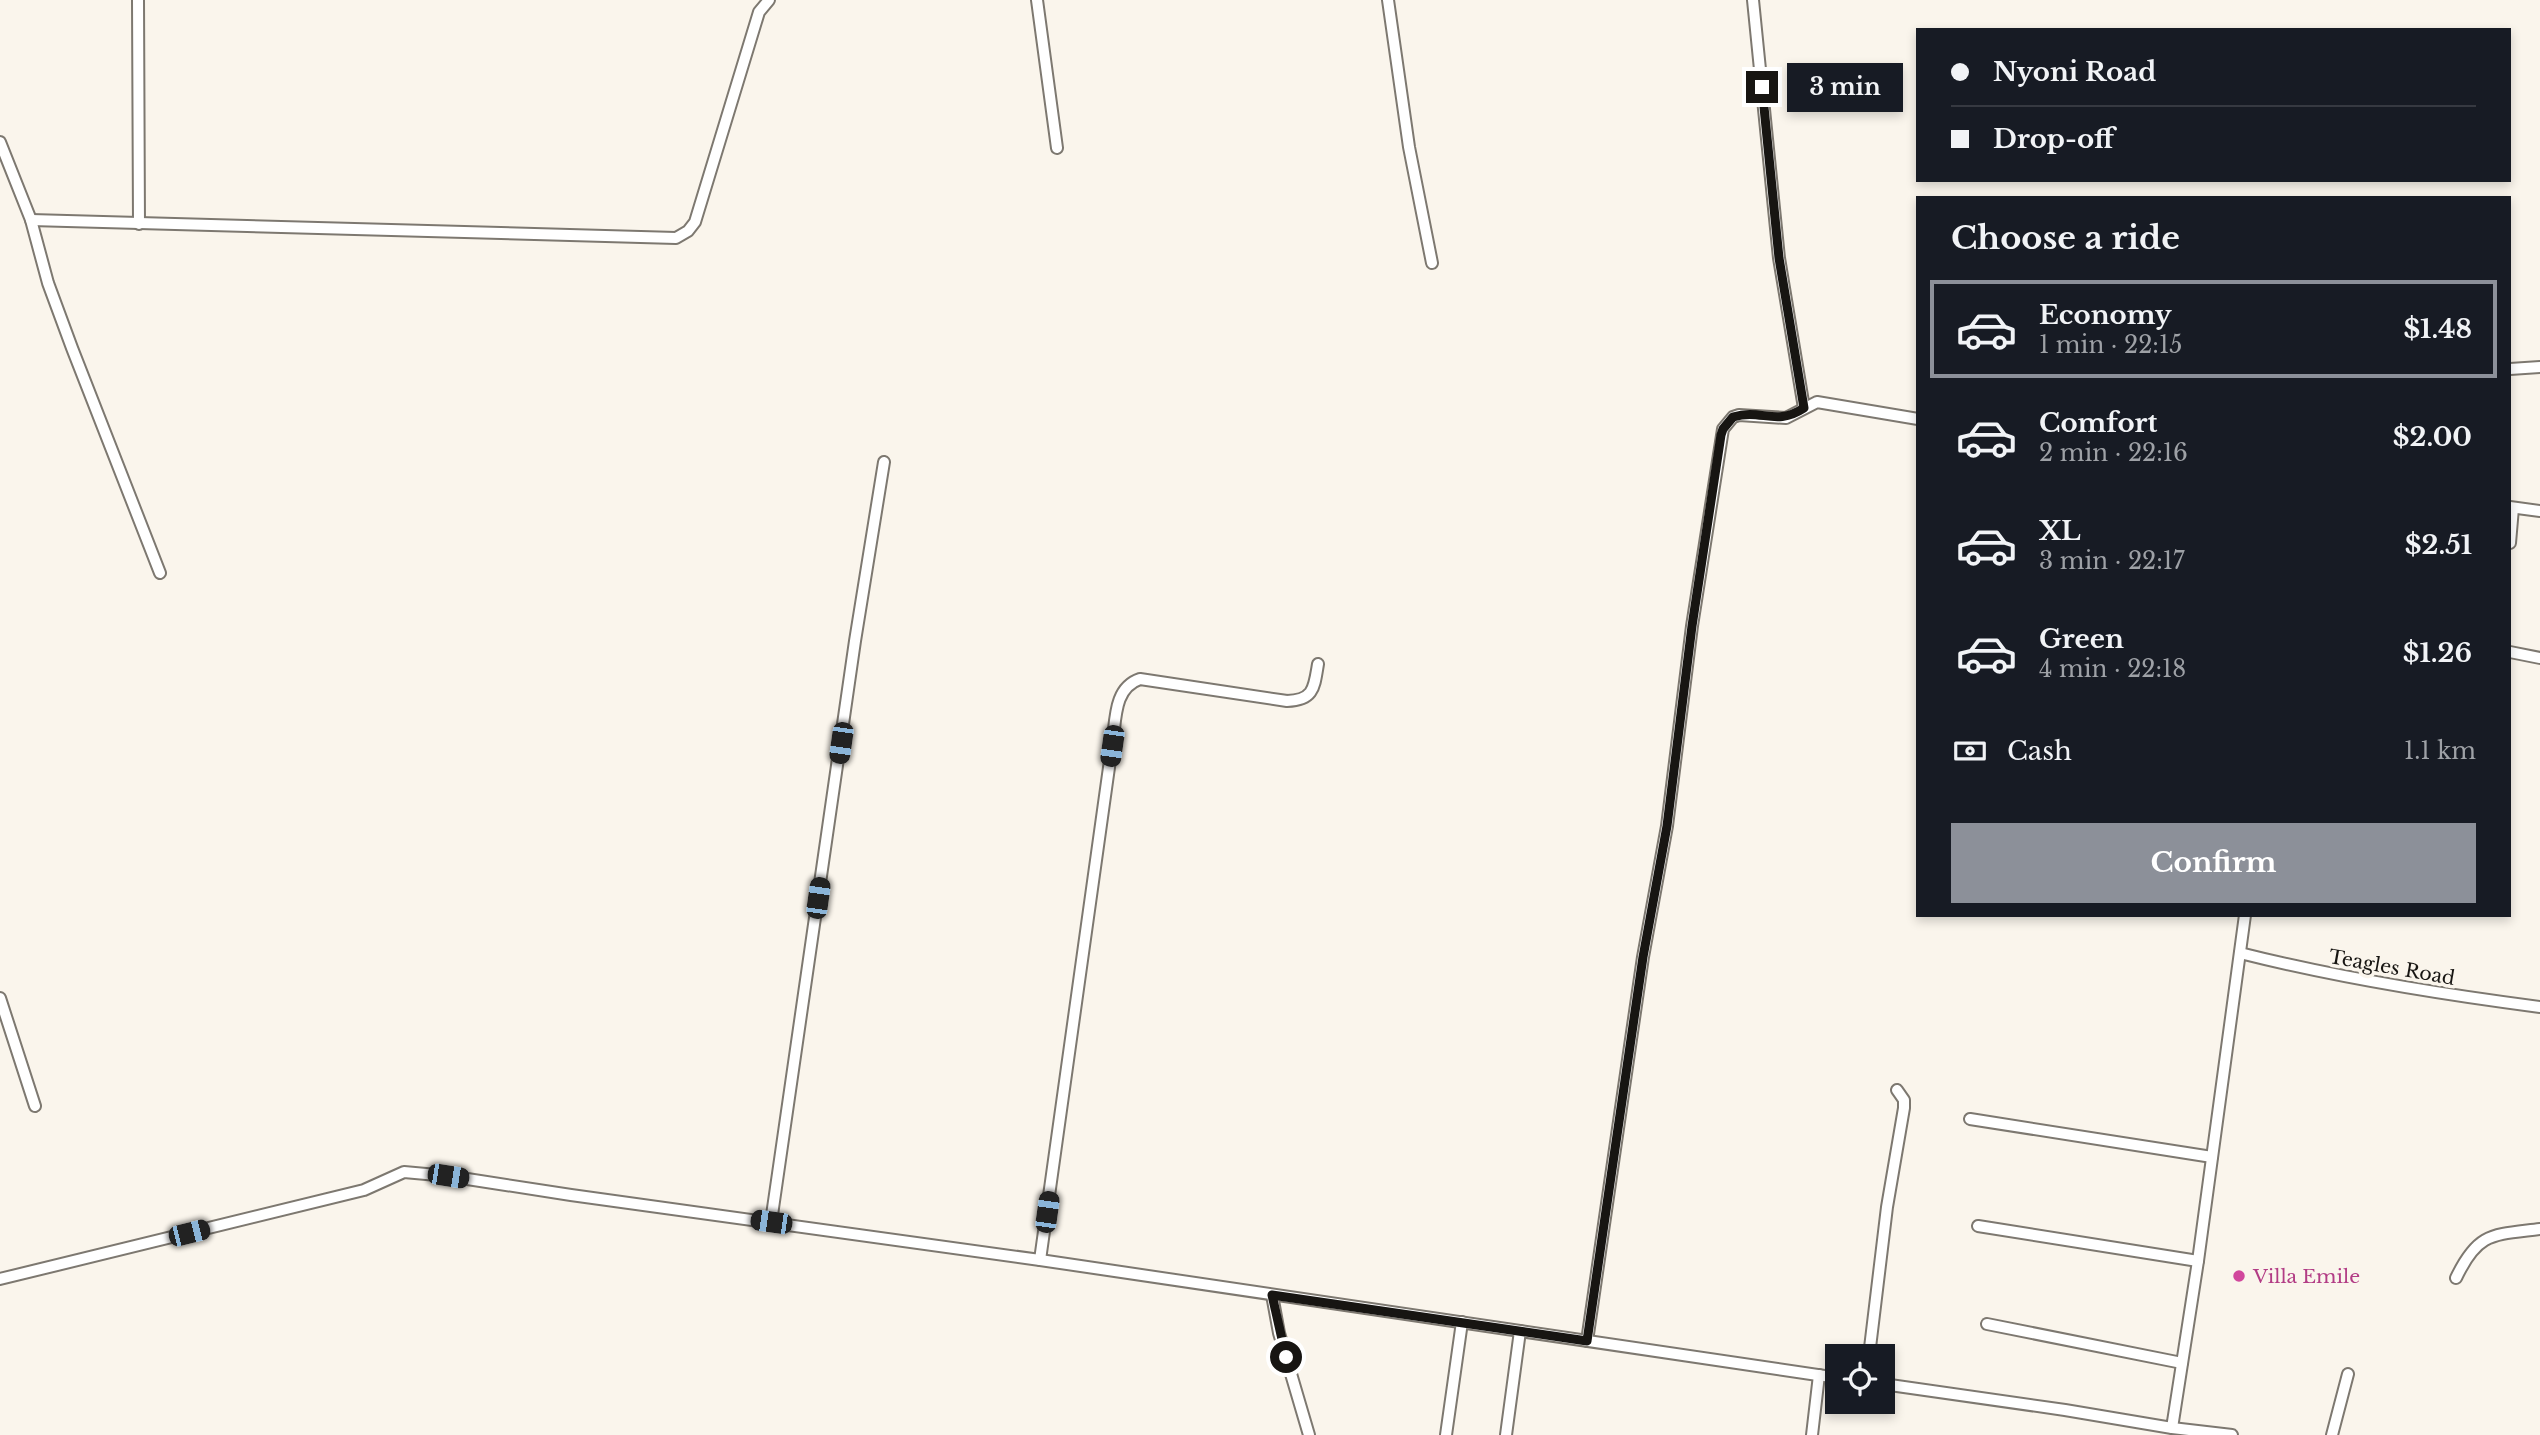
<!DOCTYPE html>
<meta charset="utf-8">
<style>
:root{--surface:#171b24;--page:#20242c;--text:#f1f3f6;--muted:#9ea1a6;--line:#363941;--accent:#8c9099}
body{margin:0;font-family:"Libre Baskerville",serif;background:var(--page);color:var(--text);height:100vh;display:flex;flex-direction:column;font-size:26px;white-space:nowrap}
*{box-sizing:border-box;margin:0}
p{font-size:23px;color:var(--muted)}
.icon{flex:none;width:38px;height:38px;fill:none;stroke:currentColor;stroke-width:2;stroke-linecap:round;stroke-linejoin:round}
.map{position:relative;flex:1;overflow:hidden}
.details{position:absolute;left:1916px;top:196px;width:595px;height:721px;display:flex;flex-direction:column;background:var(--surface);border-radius:0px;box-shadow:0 4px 10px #0003}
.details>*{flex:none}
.top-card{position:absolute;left:1916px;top:28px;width:595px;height:154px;border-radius:0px;box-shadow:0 4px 10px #0003;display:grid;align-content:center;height:154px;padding:0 35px;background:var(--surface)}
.fabs{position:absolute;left:1825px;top:1344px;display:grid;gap:14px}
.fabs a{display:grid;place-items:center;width:70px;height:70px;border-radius:0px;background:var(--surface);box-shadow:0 4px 10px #0003;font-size:35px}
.end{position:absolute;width:32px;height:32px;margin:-16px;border:9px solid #171512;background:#fff;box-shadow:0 0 0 4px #fff}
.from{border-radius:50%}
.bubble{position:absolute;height:49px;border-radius:0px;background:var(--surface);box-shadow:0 4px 10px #0003;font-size:23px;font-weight:700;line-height:49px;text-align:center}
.car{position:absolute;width:21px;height:42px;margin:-21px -10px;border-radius:9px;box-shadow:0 0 5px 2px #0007;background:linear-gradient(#222 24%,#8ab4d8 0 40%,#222 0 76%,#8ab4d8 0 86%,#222 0)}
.top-card b{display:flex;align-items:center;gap:24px;height:66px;font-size:26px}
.top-card b+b{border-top:2px solid var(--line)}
.top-card i{width:18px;height:18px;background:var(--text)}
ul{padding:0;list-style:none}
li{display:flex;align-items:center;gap:21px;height:98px;margin:0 14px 10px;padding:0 21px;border:4px solid transparent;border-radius:0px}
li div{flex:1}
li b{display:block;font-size:26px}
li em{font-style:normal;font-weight:700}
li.on{border-color:var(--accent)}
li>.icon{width:63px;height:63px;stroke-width:1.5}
h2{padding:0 35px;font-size:32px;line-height:84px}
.pay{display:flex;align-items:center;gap:18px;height:77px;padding:0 35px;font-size:26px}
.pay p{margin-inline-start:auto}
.primary-button{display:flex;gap:14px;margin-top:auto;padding:14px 35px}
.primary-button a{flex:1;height:80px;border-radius:0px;background:var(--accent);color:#fff;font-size:28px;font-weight:700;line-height:80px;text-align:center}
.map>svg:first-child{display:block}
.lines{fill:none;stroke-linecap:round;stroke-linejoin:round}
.street-casing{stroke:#7d7870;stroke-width:14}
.street{stroke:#fff;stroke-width:10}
.route{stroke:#171512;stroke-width:9}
.hotel-dot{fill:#d1479c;stroke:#faf5ec;stroke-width:2.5}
.labels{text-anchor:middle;stroke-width:7;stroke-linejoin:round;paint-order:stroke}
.street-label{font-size:19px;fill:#171512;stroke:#faf5ec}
.hotel-label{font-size:19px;fill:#b23c85;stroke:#faf5ec;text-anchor:start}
</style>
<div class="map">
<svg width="2540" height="1435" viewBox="0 0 2540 1435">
<rect width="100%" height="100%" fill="#faf5ec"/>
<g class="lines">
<!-- street casing -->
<g class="street-casing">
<g id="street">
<polyline points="138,0 139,224"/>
<polyline points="1037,0 1057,148"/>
<polyline points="1388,0 1409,147 1432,263"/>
<polyline points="1753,0 1779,258 1804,408"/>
<polyline points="0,142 31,220 48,283 72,348 160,573"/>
<polyline points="31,220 676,238 688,231 695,222 759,12 769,0"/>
<polyline points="2510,369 2540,367"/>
<polyline points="2510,507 2540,511"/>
<polyline points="2510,543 2513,508"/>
<polyline points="2510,652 2540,658"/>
<path d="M2240,953C2339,978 2439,994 2540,1007"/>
<polyline points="0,998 35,1106"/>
<polyline points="1970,1119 2212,1157"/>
<polyline points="771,1222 855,641 884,462"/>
<polyline points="1978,1226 2198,1261"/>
<path d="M1040,1260L1112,746C1116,721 1113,688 1140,679L1287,701C1314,700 1314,688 1318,664"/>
<path d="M2456,1278C2478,1232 2492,1235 2540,1229"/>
<polyline points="0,1279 364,1190 404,1172 448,1176 571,1195 1040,1260 1838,1378"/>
<polyline points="1272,1295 1279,1333 1309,1435"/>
<polyline points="1987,1324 2182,1363"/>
<polyline points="1587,1341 1643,957 1667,826 1692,626 1723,429 1733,417 1739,415 1786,418 1817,402 1918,419"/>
<polyline points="1869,1356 1887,1207 1904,1108 1904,1100 1897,1090"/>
<polyline points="1883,1384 2065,1410 2172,1428 2198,1261 2245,915"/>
<polyline points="2172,1428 2232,1435"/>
<polyline points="1446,1435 1462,1322"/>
<polyline points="1506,1435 1520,1331"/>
<polyline points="1812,1435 1819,1375"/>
<polyline points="2332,1435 2348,1374"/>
</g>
</g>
<!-- street -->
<use href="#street" class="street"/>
</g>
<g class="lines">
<!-- route -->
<path class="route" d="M1286,1357L1272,1295L1587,1341L1643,957L1667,826L1692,626L1721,435L1723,429L1733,417C1762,408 1775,427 1804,408L1779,258L1762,87"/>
</g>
<!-- markers -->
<circle class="hotel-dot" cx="2239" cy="1276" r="7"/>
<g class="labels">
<!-- street labels -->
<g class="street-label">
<text transform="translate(2392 967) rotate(10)" y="7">Teagles Road</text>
</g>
<!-- hotel labels -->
<g class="hotel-label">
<text x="2253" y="1283">Villa Emile</text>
</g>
</g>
</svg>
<div class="fabs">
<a><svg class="icon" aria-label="locate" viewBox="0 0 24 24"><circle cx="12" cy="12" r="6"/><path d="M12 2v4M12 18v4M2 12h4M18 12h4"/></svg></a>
</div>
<i class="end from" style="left:1286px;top:1357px"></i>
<i class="end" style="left:1762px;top:87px"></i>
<div class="bubble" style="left:1787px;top:63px;width:116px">3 min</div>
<i class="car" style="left:841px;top:743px;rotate:188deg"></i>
<i class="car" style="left:1112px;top:746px;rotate:188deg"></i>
<i class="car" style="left:818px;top:898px;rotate:8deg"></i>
<i class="car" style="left:448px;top:1176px;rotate:99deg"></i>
<i class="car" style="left:1047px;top:1212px;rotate:8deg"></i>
<i class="car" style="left:771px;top:1222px;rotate:278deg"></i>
<i class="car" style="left:189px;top:1233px;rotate:76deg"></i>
<div class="top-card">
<b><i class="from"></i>Nyoni Road</b>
<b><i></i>Drop-off</b>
</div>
<section class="details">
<h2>Choose a ride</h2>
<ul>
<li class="on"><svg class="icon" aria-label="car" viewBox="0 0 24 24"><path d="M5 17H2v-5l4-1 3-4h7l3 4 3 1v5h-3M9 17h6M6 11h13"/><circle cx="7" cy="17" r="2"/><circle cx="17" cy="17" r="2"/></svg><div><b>Economy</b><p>1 min · 22:15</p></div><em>$1.48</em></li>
<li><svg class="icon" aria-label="car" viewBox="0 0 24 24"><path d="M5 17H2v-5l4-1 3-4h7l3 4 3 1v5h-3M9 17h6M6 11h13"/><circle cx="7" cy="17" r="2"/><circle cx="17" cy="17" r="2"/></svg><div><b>Comfort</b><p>2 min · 22:16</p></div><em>$2.00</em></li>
<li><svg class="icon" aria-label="car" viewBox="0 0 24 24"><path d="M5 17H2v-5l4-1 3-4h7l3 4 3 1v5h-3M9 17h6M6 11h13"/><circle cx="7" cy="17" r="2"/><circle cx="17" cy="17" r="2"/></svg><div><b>XL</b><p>3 min · 22:17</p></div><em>$2.51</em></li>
<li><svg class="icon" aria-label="car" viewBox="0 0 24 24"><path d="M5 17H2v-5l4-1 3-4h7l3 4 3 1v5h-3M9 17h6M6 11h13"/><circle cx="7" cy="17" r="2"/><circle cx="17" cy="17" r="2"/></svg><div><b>Green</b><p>4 min · 22:18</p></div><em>$1.26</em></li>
</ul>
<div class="pay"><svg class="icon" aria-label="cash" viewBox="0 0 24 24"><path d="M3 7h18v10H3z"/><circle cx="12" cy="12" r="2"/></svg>Cash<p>1.1 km</p></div>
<div class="primary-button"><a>Confirm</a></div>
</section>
</div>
